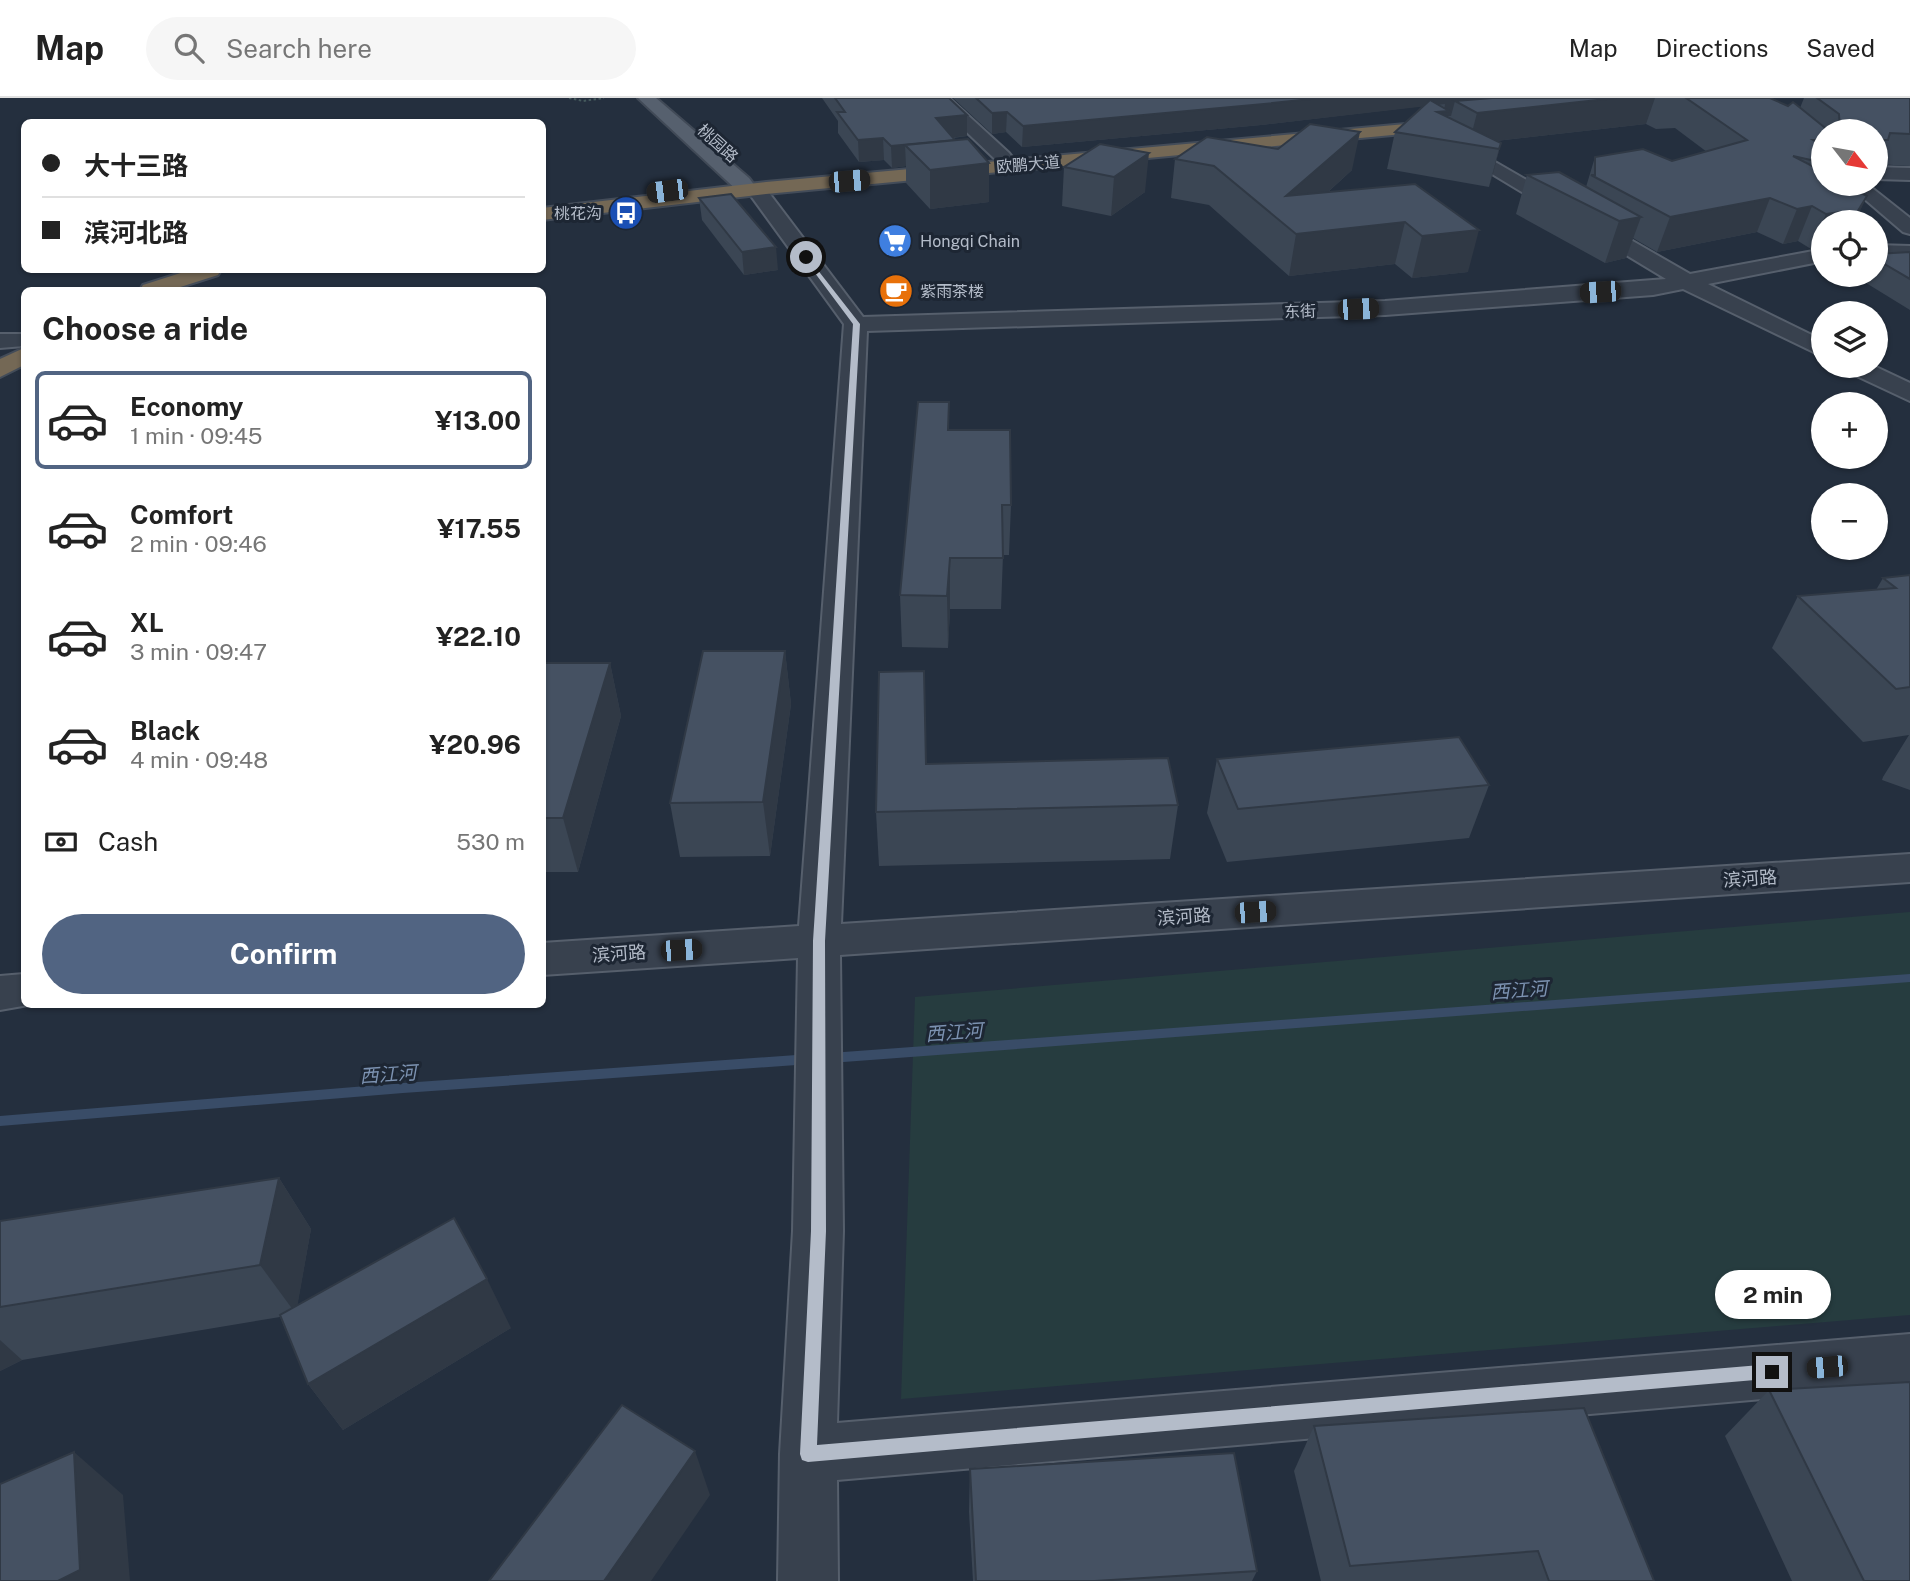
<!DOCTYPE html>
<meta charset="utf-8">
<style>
:root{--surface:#fff;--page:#f6f6f6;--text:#222;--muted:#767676;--line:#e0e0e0;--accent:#516482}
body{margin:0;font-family:"Public Sans","Noto Sans SC",sans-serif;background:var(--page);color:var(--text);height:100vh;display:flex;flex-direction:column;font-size:26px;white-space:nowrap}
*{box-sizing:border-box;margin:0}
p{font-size:23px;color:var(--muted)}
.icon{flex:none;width:38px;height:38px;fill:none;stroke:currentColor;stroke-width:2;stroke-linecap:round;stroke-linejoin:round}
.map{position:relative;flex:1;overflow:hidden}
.drawer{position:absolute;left:21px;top:189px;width:525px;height:721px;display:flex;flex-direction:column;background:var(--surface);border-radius:10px;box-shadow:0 2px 5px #0004}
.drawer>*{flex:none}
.hud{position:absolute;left:21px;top:21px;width:525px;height:154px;border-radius:10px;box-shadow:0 2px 5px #0004;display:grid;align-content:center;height:154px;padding:0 21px;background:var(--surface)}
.needle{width:46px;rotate:121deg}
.buttons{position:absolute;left:1811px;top:21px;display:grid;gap:14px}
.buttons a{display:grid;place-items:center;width:77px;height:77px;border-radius:50%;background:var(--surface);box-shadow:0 2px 5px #0004;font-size:35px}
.end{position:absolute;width:32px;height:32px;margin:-16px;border:9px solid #b4bcc9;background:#111;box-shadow:0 0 0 4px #111}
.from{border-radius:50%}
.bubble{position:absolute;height:49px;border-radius:24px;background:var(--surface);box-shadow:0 2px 5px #0004;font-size:23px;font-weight:700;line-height:49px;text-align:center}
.car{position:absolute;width:21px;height:42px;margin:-21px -10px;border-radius:9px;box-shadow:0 0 5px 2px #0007;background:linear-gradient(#222 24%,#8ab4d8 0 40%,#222 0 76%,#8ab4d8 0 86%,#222 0)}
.hud b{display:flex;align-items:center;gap:24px;height:66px;font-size:26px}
.hud b+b{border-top:2px solid var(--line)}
.hud i{width:18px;height:18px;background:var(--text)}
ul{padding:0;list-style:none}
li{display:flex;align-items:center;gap:21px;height:98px;margin:0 14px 10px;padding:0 7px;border:4px solid transparent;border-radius:10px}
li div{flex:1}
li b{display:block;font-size:26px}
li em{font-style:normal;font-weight:700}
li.on{border-color:var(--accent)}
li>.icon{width:63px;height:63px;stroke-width:1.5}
h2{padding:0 21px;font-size:32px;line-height:84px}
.pay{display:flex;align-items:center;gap:18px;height:77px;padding:0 21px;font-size:26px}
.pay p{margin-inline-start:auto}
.action{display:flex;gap:14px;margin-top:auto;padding:14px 21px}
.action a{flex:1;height:80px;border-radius:42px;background:var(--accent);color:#fff;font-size:28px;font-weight:700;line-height:80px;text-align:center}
header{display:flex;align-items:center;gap:42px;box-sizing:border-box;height:98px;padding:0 35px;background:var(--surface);border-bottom:2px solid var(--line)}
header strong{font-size:33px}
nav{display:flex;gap:38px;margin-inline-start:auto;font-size:24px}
.search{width:490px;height:63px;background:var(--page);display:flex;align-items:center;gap:18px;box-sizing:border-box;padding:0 24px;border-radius:38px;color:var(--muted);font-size:26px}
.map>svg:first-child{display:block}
.green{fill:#263c3f}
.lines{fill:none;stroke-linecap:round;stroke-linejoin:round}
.stream{fill:#394c67;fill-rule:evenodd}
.minor-casing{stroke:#565f6c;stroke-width:4}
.major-casing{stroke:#414a57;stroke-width:4}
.highway-casing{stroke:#434c59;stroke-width:4}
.path{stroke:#44595c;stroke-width:2;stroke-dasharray:2.5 2.5;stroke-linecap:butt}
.minor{fill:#38414e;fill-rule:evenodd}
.major{fill:#56606e;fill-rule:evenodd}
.highway{fill:#746855;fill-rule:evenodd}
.wall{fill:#3b4654}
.shaded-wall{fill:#303945}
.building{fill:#455162;stroke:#303945;stroke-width:2}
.route{fill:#b4bcc9}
.labels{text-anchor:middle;stroke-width:6;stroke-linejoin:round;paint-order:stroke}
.far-street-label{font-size:16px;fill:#b4bcc9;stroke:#1d2633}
.far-poi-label{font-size:16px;fill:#b4bcc9;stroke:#1d2633;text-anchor:start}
.street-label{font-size:18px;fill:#b4bcc9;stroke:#1d2633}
.water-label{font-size:19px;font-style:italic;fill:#7c92b1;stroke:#1d2633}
</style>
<header>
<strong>Map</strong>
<div class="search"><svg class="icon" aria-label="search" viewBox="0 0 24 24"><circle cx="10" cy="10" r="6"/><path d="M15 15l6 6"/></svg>Search here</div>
<nav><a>Map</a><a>Directions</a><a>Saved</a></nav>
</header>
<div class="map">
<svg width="1910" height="1483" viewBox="0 0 1910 1483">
<rect width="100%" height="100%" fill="#242f3e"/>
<!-- green -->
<polygon class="green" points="1910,814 1910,1217 901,1301 915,899"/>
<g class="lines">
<!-- stream -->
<g class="stream">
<polygon points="1910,876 1910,884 830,965 826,964 824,960 826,956 830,955"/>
<polygon points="810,956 814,957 816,961 814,965 810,966 403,995 0,1028 0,1018 403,985"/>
</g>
<!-- minor casing -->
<g class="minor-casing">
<g id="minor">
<polygon points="931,0 949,0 1009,55 1012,59 1009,63 997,63"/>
<polygon points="1450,38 1690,176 1824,151 1824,163 1708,186 1824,243 1824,259 1683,191 1653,197 1385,217 867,233 841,826 1910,756 1910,784 840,857 843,1133 837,1325 1910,1236 1910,1288 837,1382 838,1483 778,1483 780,1356 793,1133 798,860 542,877 542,845 799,828 844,226 746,91 749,87 763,87 863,219 1385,203 1666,181 1444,47 1441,43 1444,39"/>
<polygon points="1876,69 1910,70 1910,82 1876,81"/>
<polygon points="1847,86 1867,86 1910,120 1910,136 1903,134"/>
<polygon points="1876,147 1910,148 1910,160 1876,159"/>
<polygon points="0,236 24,236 24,248 0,250"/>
<polygon points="1843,268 1874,268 1910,285 1910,303 1846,273"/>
<polygon points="24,876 24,906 34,906 0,912 0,878"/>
</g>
</g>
<!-- major casing -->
<g class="major-casing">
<polygon id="major" points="638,0 656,0 749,80 758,92 755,96 741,96"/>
</g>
<!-- highway casing -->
<g class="highway-casing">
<g id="highway">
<polygon points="1450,22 1456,23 1459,27 1456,31 766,96 542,122 542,110 766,84"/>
<polygon points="190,172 221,172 218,177 171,192 140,192 143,187"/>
<polygon points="24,250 24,267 0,279 0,261"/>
</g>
</g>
<!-- path -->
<polyline class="path" points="569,0 583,3 604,0"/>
<!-- minor -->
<use href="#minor" class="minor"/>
<!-- major -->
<use href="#major" class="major"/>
<!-- highway -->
<use href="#highway" class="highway"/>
</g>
<!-- wall -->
<g class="wall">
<polygon points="822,0 949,0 967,38 953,40 955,43 989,65 989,104 930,111 906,85 906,68 892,70 884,62 859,64 838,35 838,23"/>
<polygon points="953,0 1770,0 1788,8 1800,10 1804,0 1910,0 1910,68 1877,66 1876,68 1876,33 1824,33 1824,86 1848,86 1847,88 1855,124 1824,124 1811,151 1798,143 1783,146 1757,134 1657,154 1633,140 1626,160 1605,165 1516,116 1527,77 1586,89 1595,59 1672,63 1707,54 1675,30 1656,31 1646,26 1496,43 1501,45 1489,89 1387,71 1395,34 1423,8 1261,27 1022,49 1006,34 992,36"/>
<polygon points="1100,46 1145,94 1111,118 1062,108 1064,69"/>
<polygon points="1175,61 1352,72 1328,94 1415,86 1468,174 1412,180 1395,166 1289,178 1209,107 1171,100"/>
<polygon points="699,100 778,172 744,177 702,122"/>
<polygon points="1910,154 1910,212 1858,180 1860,177 1876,177 1876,156"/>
<polygon points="949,332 1011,407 1009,457 1003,457 1001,511 950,511 948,550 902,549 900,497"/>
<polygon points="1910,477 1910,692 1882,682 1883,679 1909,637 1863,644 1772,550 1798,498 1876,492 1883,480"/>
<polygon points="785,553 791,606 770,758 680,759 670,705"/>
<polygon points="542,565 610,565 621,618 578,774 542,774"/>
<polygon points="1217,661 1489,687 1469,740 1227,764 1207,715"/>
<polygon points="926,666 1178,707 1170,761 879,768 876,714"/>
<polygon points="279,1080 311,1131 297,1208 511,1230 343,1332 308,1286 280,1219 22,1262 0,1273 0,1123"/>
<polygon points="1769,1292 1910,1483 1792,1483 1725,1338"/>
<polygon points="1314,1328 1654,1483 1321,1483 1294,1373"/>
<polygon points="970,1371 1257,1473 1252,1483 973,1483 969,1414"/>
</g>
<!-- shaded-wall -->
<g class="shaded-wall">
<polygon points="1320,0 1655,0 1646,26 1469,46 1477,15 1455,3 1451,18 1448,18 1443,41 1437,14 1444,13 1445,6 1261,27 1022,49 1023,28"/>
<polygon points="1007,14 1006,34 992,36 992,15"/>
<polygon points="967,17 967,38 936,41 936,20"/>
<polygon points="1360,34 1352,72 1288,130 1286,98"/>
<polygon points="883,40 884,62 859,64 858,42"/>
<polygon points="1501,45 1491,83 1489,89 1499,51"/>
<polygon points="905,47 906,68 892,70 891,48"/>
<polygon points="1149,55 1145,94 1111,118 1114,79"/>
<polygon points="989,65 989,104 930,111 930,72"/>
<polygon points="1867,98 1855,124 1851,124"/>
<polygon points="1770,100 1757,134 1657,154 1670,119"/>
<polygon points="1812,108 1798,143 1783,146 1797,111"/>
<polygon points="1841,114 1837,124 1824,124 1824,149 1811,151 1826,116"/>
<polygon points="1641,119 1626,160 1605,165 1619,123"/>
<polygon points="1405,124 1395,166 1289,178 1296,136"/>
<polygon points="1479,132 1468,174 1412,180 1422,138"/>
<polygon points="776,149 778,172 744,177 742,154"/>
<polygon points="950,460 950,511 948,550 947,498"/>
<polygon points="785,553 791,606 770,758 763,704"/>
<polygon points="610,565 621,618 578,774 563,720"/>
<polygon points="279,1080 311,1131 296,1216 260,1167"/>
<polygon points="487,1181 511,1230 343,1332 308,1286"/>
<polygon points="0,1242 22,1262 0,1273"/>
<polygon points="695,1353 710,1397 651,1483 604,1483"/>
<polygon points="74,1354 123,1397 130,1483 58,1483"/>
</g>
<!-- building -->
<g class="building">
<polygon points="835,0 949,0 967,17 936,20 955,42 891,48 883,40 858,42 837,14 845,14"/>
<polygon points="976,0 1320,0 1264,6 1023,28 1007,14 992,15"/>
<polygon points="1492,0 1616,0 1477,15 1455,3"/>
<polygon points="1686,0 1770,0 1788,8 1793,4 1829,33 1824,33 1824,42 1813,42 1824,49 1824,65 1793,58 1824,74 1824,86 1844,86 1867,98 1851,124 1842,124 1841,114 1826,116 1812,108 1797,111 1770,100 1670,119 1591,77 1595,77 1595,59 1643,51 1672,63 1747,42"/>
<polygon points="1817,0 1910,0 1910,36 1890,35 1888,42 1876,42 1876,33 1839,33 1840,32 1839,16"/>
<polygon points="1430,2 1449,13 1437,14 1501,45 1499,51 1395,34"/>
<polygon points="1310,26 1360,34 1286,98 1415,86 1479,132 1422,138 1405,124 1296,136 1214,68 1175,61 1207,39 1278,51"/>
<polygon points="968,41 989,65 930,72 905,47"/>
<polygon points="1100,46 1149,55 1114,79 1064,69"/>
<polygon points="1559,74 1641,119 1619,123 1527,77"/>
<polygon points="731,96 776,149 742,154 699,100"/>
<polygon points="1910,154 1910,181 1876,161 1876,156"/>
<polygon points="918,304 949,304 948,332 1010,332 1011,407 1002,407 1003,460 950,460 947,498 900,497"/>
<polygon points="1910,477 1910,589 1896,591 1798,498 1896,490 1883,480"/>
<polygon points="703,553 785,553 763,704 670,705"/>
<polygon points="542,565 610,565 563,720 542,720"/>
<polygon points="924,573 926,666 1168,660 1178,707 876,714 879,574"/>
<polygon points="1459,639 1489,687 1238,711 1217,661"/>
<polygon points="279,1080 260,1167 0,1209 0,1123"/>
<polygon points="454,1120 487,1181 308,1286 280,1217"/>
<polygon points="1910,1284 1910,1483 1864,1483 1769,1292"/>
<polygon points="622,1307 695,1353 604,1483 489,1483"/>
<polygon points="1584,1310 1654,1483 1549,1483 1538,1453 1350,1468 1314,1328"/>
<polygon points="74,1354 80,1472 58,1483 0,1483 0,1386"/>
<polygon points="1234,1355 1257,1473 1095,1483 976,1483 970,1371"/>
</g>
<!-- route -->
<polygon class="route" points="806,157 860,226 825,843 826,1133 817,1347 1772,1266 1778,1268 1780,1274 1778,1280 808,1364 802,1362 800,1356 811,1133 813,843 853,226 803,159"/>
<!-- icons -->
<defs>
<g id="bus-disc" transform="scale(1.75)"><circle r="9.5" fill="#1a4fb4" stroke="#1d2633"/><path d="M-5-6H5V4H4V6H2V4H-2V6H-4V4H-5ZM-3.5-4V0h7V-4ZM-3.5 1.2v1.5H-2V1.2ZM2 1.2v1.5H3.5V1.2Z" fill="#fff"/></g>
<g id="supermarket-disc" transform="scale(1.75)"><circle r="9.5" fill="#3f7fe0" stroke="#1d2633"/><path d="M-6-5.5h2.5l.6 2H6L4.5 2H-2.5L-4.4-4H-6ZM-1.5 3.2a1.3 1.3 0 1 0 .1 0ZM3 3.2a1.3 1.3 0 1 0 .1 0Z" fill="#fff"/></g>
<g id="cafe-disc" transform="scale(1.75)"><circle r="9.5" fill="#e8710a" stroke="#1d2633"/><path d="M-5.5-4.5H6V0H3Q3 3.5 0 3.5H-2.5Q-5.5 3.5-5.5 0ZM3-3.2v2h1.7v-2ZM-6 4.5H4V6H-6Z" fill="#fff"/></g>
</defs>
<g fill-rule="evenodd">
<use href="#bus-disc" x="626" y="115"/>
<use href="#supermarket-disc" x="895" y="143"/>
<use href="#cafe-disc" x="896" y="193"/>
</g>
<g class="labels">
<!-- far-street labels -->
<g class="far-street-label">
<text transform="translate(718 45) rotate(42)" y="6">桃园路</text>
<text transform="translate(1028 66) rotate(-5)" y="6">欧鹏大道</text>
<text transform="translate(1300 213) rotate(-2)" y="6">东街</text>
</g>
<!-- far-poi labels -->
<g class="far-poi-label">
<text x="602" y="121" text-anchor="end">桃花沟</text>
<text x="920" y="149">Hongqi Chain</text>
<text x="920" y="199">紫雨茶楼</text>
</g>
<!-- street labels -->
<g class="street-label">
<text transform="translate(1750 781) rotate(-4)" y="6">滨河路</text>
<text transform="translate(1184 819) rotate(-4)" y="6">滨河路</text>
<text transform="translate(619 856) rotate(-4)" y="6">滨河路</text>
</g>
<!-- water labels -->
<g class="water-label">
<text transform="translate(1519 892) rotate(-4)" y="7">西江河</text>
<text transform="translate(954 934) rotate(-4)" y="7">西江河</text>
<text transform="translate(388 976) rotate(-4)" y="7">西江河</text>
</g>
</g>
</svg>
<div class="buttons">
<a><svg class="needle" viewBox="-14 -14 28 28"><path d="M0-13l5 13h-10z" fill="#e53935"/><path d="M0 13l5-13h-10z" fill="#767676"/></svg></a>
<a><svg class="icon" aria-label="locate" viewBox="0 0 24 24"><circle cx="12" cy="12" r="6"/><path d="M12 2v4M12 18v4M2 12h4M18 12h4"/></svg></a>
<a><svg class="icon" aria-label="layers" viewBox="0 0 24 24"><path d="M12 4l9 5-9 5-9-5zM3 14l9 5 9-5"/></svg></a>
<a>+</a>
<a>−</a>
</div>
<i class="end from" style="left:806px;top:159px"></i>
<i class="end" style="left:1772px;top:1274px"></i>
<div class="bubble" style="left:1715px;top:1172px;width:116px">2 min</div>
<i class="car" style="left:849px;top:83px;rotate:85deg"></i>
<i class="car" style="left:667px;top:93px;rotate:263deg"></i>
<i class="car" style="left:1600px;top:194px;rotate:266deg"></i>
<i class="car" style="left:1358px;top:211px;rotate:88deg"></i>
<i class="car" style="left:1255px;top:814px;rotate:86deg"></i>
<i class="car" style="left:681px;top:852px;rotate:86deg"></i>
<i class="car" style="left:1827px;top:1269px;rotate:265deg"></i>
<div class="hud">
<b><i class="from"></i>大十三路</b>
<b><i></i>滨河北路</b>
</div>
<section class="drawer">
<h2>Choose a ride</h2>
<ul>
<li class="on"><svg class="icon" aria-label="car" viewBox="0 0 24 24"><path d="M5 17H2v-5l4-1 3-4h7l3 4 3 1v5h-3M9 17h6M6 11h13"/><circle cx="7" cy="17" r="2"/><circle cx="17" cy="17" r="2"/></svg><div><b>Economy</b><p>1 min · 09:45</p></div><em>¥13.00</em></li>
<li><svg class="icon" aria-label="car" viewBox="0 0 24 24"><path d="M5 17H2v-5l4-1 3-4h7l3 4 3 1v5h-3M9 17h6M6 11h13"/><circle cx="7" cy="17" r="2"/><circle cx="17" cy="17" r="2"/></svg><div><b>Comfort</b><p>2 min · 09:46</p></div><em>¥17.55</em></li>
<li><svg class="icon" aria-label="car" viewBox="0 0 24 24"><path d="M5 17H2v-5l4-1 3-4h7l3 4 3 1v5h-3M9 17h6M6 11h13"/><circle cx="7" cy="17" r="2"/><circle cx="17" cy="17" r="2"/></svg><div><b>XL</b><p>3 min · 09:47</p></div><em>¥22.10</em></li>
<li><svg class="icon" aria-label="car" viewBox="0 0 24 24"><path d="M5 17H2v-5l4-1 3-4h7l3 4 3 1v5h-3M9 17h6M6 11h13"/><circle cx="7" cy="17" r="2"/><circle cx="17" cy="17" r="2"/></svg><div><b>Black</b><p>4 min · 09:48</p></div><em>¥20.96</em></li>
</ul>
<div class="pay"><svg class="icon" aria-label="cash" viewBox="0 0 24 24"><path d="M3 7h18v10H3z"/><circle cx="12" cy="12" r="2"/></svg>Cash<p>530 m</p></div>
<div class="action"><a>Confirm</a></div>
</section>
</div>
